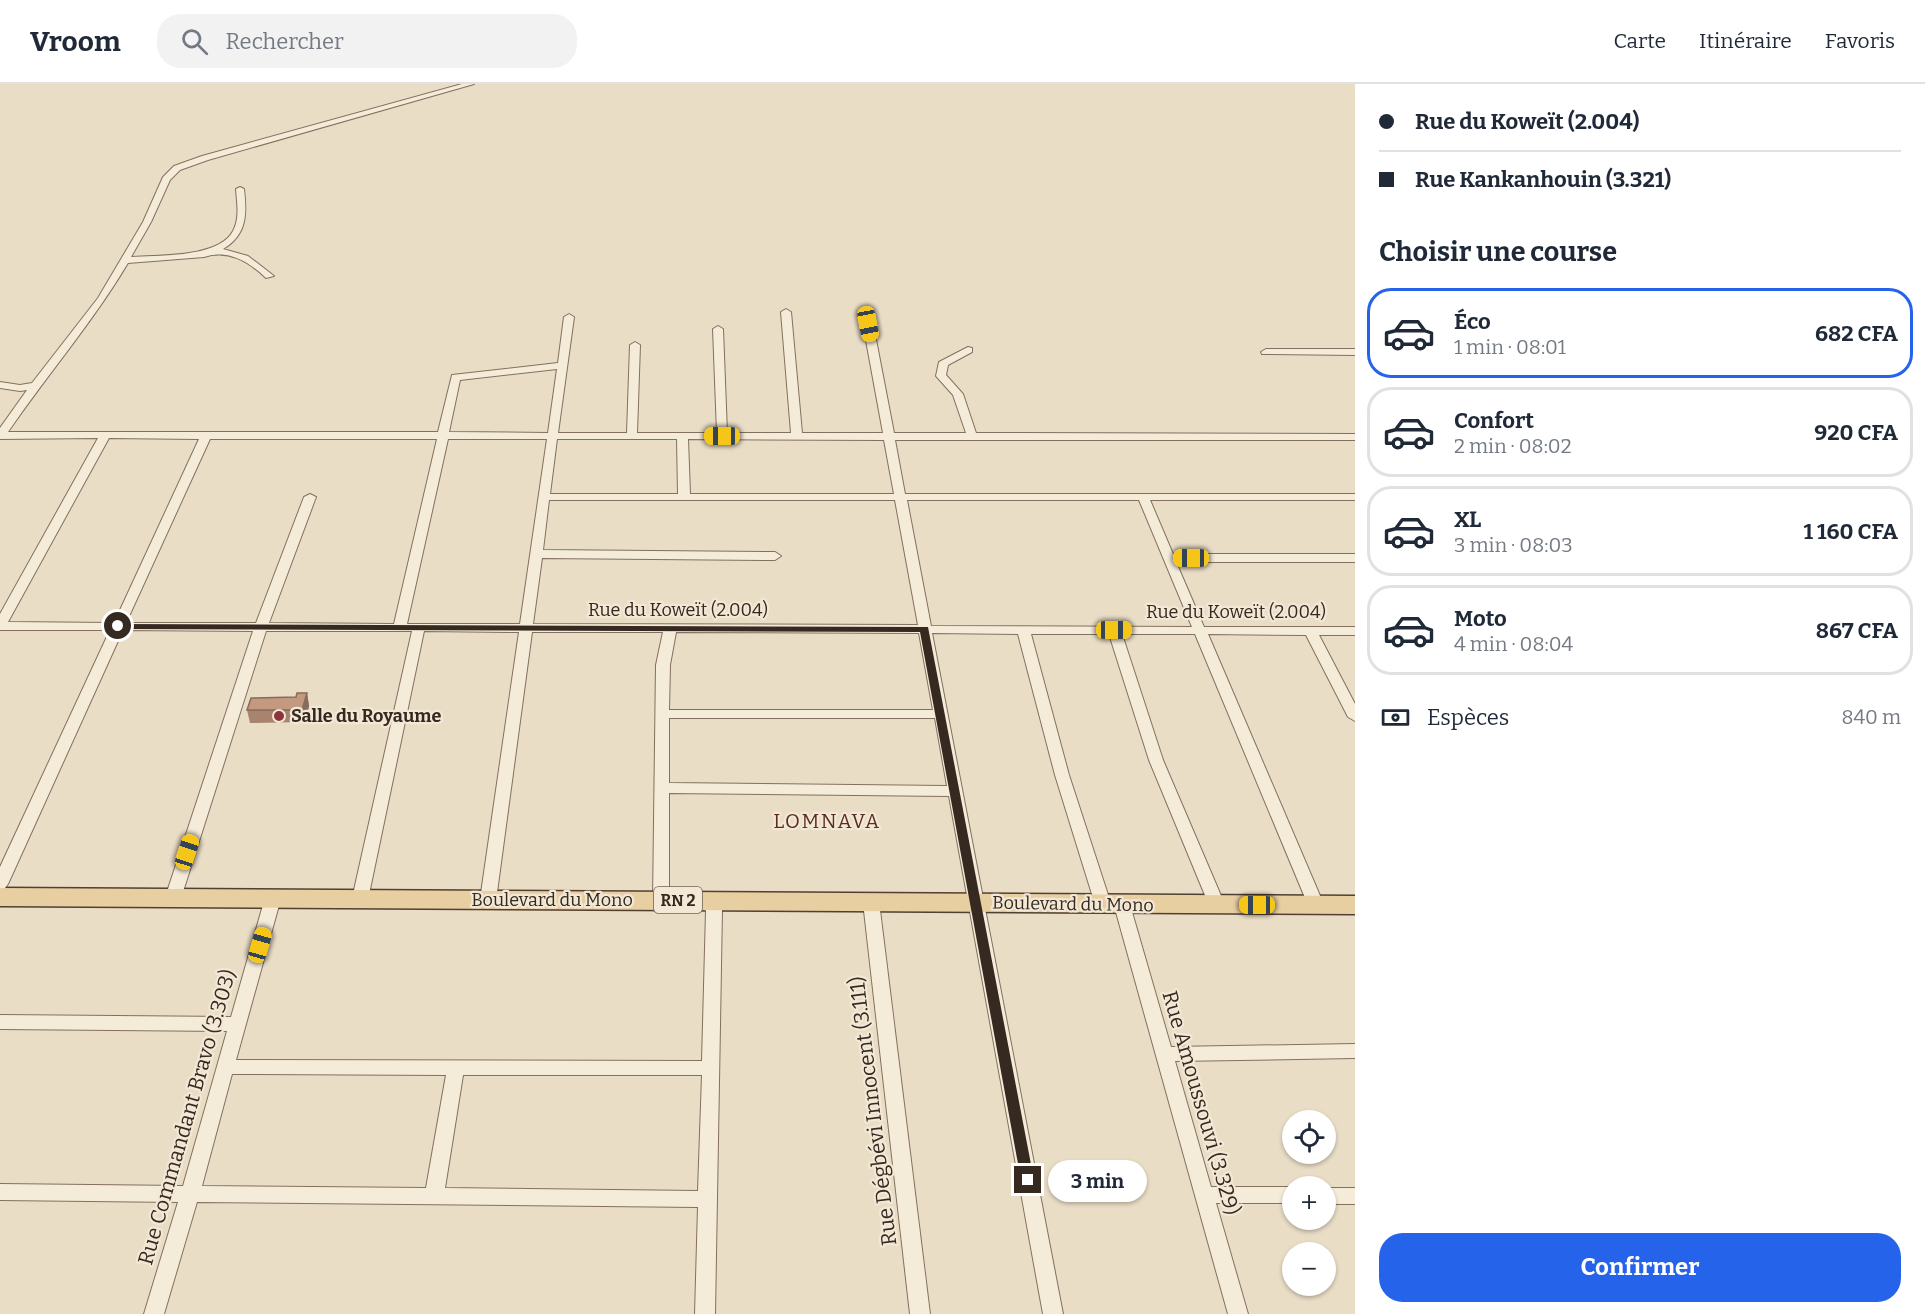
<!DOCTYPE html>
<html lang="fr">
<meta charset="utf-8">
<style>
:root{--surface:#fff;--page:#f2f2f3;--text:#1f2937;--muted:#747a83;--line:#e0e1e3;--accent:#2563eb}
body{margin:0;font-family:Bitter,serif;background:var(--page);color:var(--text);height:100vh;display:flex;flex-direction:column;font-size:22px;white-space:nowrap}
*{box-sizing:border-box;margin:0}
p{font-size:20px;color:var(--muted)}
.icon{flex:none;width:33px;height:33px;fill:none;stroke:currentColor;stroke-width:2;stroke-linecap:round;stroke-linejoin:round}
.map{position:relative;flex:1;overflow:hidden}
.drawer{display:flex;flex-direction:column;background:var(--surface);width:570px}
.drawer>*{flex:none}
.hud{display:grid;align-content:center;height:132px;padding:0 24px;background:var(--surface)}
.controls{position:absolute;left:1282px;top:1026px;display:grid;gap:12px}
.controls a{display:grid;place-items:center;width:54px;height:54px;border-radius:50%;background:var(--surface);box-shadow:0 2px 4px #0004;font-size:30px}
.end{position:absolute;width:27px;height:27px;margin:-14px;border:8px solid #352920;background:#fff;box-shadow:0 0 0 3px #fff}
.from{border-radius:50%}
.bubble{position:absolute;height:42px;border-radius:21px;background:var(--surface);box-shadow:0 2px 4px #0004;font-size:20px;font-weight:700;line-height:42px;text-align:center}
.car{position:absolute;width:18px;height:36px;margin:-18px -9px;border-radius:8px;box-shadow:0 0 4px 2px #0007;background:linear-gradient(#f5c518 24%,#345 0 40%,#f5c518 0 76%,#345 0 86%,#f5c518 0)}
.hud b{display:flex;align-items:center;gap:21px;height:57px;font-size:22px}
.hud b+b{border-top:2px solid var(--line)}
.hud i{width:15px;height:15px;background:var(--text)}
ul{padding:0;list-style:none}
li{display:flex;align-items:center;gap:18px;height:90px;margin:0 12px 9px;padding:0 12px;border:3px solid var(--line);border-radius:24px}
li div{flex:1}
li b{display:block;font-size:22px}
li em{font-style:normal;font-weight:700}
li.active{border-color:var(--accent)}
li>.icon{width:54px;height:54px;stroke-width:1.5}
h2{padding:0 24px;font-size:27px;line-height:72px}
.pay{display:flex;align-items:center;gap:15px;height:66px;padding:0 24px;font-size:22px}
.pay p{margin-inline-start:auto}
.button{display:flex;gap:12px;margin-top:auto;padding:12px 24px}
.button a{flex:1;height:69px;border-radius:24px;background:var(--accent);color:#fff;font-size:24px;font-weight:700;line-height:69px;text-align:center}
header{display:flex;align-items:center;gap:36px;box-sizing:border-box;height:84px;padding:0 30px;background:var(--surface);border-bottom:2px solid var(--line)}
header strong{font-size:28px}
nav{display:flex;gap:33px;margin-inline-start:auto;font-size:21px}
.search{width:420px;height:54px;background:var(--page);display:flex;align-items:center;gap:15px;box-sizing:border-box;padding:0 21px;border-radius:24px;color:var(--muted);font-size:22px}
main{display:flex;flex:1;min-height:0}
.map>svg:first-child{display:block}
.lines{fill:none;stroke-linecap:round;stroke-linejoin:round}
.minor-casing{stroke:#83705e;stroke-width:2}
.primary-casing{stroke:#513f32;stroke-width:3}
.minor{fill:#f5ebd9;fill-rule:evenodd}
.primary{fill:#e8cfa2;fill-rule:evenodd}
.wall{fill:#a8846e}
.shaded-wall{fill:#886b5a}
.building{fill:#c39980;stroke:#886b5a;stroke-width:1.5}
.route{fill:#352920}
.poi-dot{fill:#8b343a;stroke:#f2e8d5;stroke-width:2}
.labels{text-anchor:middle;stroke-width:4.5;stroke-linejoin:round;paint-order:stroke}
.shield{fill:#f2e8d5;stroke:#6e6256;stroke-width:1.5}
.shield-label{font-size:16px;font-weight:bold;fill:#352920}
.street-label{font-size:18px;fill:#352920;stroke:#f2e8d5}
.poi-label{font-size:18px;font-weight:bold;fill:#352920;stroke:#f2e8d5;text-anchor:start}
.neighbourhood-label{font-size:20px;letter-spacing:1.5px;fill:#5d2d24;stroke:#f2e8d5}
.near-street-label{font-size:21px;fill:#352920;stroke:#f2e8d5}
</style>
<header>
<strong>Vroom</strong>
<div class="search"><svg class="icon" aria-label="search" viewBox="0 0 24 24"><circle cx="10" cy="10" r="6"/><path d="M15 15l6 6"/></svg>Rechercher</div>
<nav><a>Carte</a><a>Itinéraire</a><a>Favoris</a></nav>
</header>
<main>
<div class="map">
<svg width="1355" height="1230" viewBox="0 0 1355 1230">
<rect width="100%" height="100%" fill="#e9ddc6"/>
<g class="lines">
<!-- minor casing -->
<g class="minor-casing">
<g id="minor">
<path d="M462,0H474L208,76L180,86L170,96L151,138L131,173C158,171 219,174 233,147C240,134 237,119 236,105L240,103L244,105C247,130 247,151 223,165L248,172L274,192L266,194C248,177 228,165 204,173L128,179C93,238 47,291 8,348H438L452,291L558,279L564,233L569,230L574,233L558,349H627L630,261L635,258L640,261L637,349H717L713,245L718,242L723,245L727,349H791L781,228L786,225L791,228L802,349H883L863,240L868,237L873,240L894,349H966L953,311L936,292L939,278L968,263L972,264V268L948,281L946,291L963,310L976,349L1355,350V356H895L905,410H1355V416H1150L1173,470H1355V478H1176L1204,543H1355V551H1319L1355,620V637L1348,633L1306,551L1208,550L1324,821L1322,825L1316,827L1310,825L1308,821L1195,550H1122L1163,676L1225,821L1223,825L1217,827L1211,825L1209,821L1149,676L1109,550H1031L1069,691L1111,820L1109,824L1103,826L1097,824L1095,820L1055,691L1018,550L932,549L1063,1230H1043L949,712L669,709V816L667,820L661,822L655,820L653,816L656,581L663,548H532L496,816L494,820L488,822L482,820L480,816L519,548L424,547L368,815L366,819L360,821L354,819L352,815L412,547H266L181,814L178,818H168L165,814L253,547L123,546L8,800L5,804L0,806V783L110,546H0V530L98,354L0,355V344L27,306L20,307L0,304V298L20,301L32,299L98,214L143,138L163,93L174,82L202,72ZM557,285L548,349L449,348L460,296ZM109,354L199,355L114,539L8,538ZM210,355H437L394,540L269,539L316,413L310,410L304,413L256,539H126ZM448,355H547L520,540H407ZM557,355H677L678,410H550ZM688,355L884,356L894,410H690ZM549,416H895L918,541L533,540L542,474L775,476L781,472L775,468L543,466ZM907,416H1139L1192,543L931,542ZM676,548L919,549L933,626H669L670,581ZM669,634H935L947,702L669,699Z"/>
<polygon points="1266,265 1355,265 1355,271 1262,270 1261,268"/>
<path d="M273,808L278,810L281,814L236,976L702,977L706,827L695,816L697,812L703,810L709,812L722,825L715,1230H695L698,1123L197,1118L164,1230H144L178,1118L0,1116V1100L183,1102L227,947L0,945V931L231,933L265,814L268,810ZM232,990L446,991L426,1104L202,1102ZM463,991H702L698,1107L445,1104Z"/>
<polygon points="871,812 877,814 879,818 930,1230 910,1230 863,818 865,814"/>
<polygon points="1122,815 1128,817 1130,821 1171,963 1355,960 1355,974 1175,977 1211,1103 1293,1103 1293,1119 1216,1119 1248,1230 1228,1230 1114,821 1116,817"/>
<rect x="1326" y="1104" width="29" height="16"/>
</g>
</g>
<!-- primary casing -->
<g class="primary-casing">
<polygon id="primary" points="0,804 1355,812 1355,830 0,822"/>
</g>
<!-- minor -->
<use href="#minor" class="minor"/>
<!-- primary -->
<use href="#primary" class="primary"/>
</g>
<!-- wall -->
<polygon class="wall" points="307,609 309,622 305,638 250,639 247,626 296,613"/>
<!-- shaded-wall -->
<polygon class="shaded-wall" points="307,609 309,622 305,638 302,626"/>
<!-- building -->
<polygon class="building" points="297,609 307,609 302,626 247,626 251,614 296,613"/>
<!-- route -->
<polygon class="route" points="115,540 928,543 1034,1096 1032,1100 1023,1100 1021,1096 920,548 118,545 114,542"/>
<!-- markers -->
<circle class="poi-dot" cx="279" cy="632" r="6"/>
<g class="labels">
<!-- shield labels -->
<rect class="shield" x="654" y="803" width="48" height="26" rx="4.5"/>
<g class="shield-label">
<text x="678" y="822">RN 2</text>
</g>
<!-- street labels -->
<g class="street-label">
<text x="678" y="532">Rue du Koweït (2.004)</text>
<text x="1236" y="534">Rue du Koweït (2.004)</text>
<text x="552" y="822">Boulevard du Mono</text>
<text transform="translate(1073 820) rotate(1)" y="6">Boulevard du Mono</text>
</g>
<!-- poi labels -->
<g class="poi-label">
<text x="291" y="638">Salle du Royaume</text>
</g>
<!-- neighbourhood labels -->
<g class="neighbourhood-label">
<text x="827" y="744">LOMNAVA</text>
</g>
<!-- near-street labels -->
<g class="near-street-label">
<text transform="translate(1201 1019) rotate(74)" y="7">Rue Amoussouvi (3.329)</text>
<text transform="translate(873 1027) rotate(-97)" y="7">Rue Dégbévi Innocent (3.111)</text>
<text transform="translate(187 1033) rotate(-74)" y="7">Rue Commandant Bravo (3.303)</text>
</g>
</g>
</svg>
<div class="controls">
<a><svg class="icon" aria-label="locate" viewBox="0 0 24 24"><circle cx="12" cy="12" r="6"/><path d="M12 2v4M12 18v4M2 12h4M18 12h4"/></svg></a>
<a>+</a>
<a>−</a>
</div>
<i class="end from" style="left:118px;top:542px"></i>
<i class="end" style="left:1028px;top:1096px"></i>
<div class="bubble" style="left:1048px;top:1076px;width:99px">3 min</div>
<i class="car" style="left:868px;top:240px;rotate:169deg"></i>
<i class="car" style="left:722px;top:352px;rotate:270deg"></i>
<i class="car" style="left:1191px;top:474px;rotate:270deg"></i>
<i class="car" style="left:1114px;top:546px;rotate:90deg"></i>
<i class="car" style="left:187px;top:768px;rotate:18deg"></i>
<i class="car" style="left:1257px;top:821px;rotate:270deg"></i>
<i class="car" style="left:260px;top:861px;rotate:16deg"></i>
</div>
<section class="drawer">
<div class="hud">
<b><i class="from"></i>Rue du Koweït (2.004)</b>
<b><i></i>Rue Kankanhouin (3.321)</b>
</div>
<h2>Choisir une course</h2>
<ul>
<li class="active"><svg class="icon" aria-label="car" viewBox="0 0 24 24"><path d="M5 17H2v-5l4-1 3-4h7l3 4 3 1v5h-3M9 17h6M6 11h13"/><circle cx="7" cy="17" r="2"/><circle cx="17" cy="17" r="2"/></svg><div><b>Éco</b><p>1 min · 08:01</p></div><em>682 CFA</em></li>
<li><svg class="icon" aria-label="car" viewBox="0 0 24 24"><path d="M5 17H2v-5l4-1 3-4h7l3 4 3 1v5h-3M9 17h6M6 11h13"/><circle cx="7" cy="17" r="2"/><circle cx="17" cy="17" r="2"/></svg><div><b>Confort</b><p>2 min · 08:02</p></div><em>920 CFA</em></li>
<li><svg class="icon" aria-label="car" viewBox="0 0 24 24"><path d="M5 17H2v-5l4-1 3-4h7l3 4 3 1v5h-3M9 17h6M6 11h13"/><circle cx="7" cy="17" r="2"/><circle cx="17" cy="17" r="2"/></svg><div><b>XL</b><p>3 min · 08:03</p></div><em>1 160 CFA</em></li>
<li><svg class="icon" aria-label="car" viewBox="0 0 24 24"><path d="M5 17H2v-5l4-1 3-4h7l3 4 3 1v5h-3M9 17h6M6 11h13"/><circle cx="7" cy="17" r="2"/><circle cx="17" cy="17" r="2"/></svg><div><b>Moto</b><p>4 min · 08:04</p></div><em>867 CFA</em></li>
</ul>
<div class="pay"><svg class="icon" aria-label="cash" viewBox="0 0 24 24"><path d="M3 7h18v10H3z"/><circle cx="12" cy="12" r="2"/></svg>Espèces<p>840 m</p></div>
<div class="button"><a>Confirmer</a></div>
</section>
</main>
